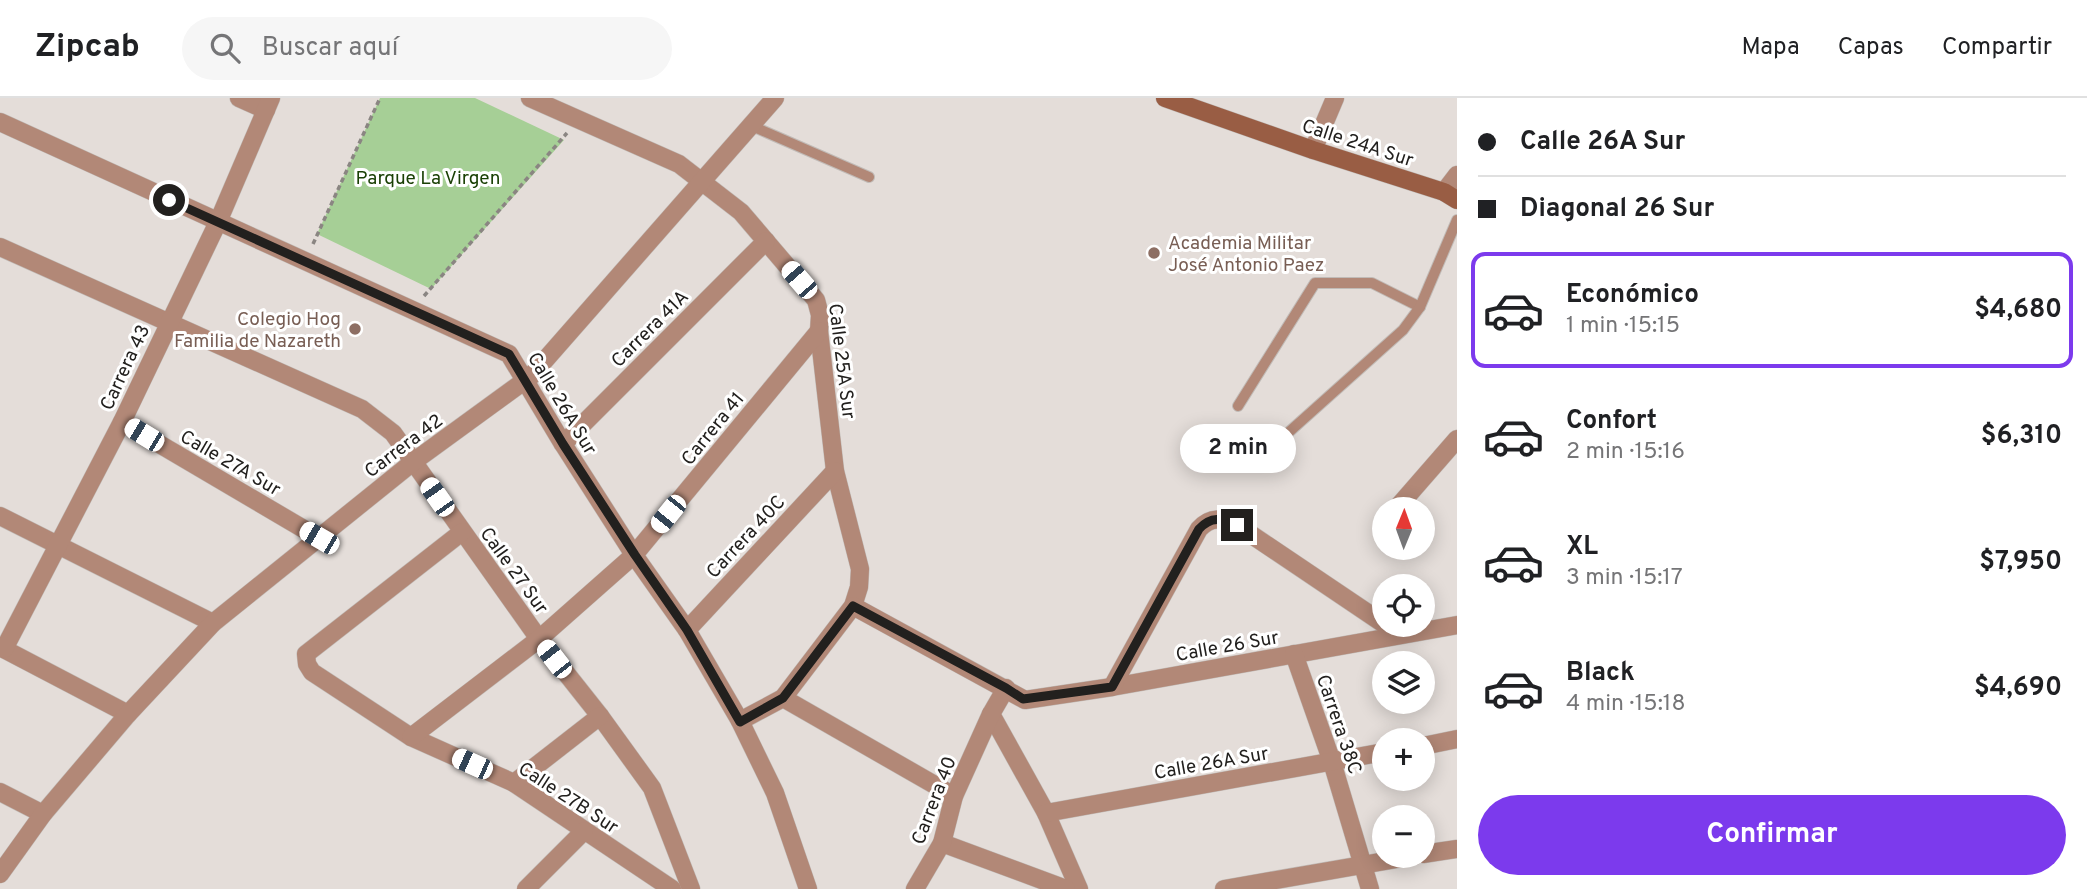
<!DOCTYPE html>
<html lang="es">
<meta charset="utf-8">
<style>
:root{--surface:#fff;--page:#f6f6f6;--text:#202124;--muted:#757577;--line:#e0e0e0;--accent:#7c3aed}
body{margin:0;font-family:Overpass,sans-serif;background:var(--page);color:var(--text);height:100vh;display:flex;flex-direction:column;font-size:26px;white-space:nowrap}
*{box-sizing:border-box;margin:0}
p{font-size:23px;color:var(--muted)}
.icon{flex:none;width:38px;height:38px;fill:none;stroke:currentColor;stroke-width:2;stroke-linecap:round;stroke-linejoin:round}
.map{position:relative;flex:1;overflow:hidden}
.details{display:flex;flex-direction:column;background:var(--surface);width:630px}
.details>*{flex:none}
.banner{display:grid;align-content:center;height:154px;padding:0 21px;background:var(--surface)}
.needle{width:46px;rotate:1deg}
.controls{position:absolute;left:1372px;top:399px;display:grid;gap:14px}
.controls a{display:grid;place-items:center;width:63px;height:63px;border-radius:50%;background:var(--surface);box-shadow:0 4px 18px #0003;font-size:35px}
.end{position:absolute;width:32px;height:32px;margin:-16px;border:9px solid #22201e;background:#fff;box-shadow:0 0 0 4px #fff}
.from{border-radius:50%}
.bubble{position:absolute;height:49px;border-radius:24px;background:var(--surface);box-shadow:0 4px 18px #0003;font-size:23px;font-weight:700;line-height:49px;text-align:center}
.car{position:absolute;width:21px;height:42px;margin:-21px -10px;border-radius:9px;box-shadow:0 0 5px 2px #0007;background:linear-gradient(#fff 24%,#345 0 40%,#fff 0 76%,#345 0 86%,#fff 0)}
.banner b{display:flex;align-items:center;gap:24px;height:66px;font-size:26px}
.banner b+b{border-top:2px solid var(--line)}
.banner i{width:18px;height:18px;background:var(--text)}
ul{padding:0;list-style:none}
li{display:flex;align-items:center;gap:21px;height:116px;margin:0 14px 10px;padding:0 7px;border:4px solid transparent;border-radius:14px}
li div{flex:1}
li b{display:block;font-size:26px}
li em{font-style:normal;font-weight:700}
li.selected{border-color:var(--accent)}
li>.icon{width:63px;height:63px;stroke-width:1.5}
.button{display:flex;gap:14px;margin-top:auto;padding:14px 21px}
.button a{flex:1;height:80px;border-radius:42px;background:var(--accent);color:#fff;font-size:28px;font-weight:700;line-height:80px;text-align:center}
header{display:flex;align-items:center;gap:42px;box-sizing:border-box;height:98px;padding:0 35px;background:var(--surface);border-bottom:2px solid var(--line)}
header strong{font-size:33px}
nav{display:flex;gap:38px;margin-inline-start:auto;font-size:24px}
.search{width:490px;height:63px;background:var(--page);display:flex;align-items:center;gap:18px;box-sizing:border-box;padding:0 24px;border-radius:38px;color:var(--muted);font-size:26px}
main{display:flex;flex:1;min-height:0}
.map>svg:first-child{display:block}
.green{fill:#a6cf96}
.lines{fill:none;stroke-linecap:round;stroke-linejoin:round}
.lane-casing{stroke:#c1bbb7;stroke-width:12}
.street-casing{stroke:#c1bbb7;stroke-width:19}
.secondary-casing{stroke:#c1bbb7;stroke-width:19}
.path{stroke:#8a8582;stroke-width:3.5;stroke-dasharray:5 3.5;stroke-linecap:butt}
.lane{stroke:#b28877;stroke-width:10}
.street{stroke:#b28877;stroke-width:18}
.secondary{stroke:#995d44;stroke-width:18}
.route{stroke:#22201e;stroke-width:9}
.education-dot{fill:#8d6e63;stroke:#fff;stroke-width:2.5}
.labels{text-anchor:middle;stroke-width:6;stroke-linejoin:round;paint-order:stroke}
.street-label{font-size:19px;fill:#22201e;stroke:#fff}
.park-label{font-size:19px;fill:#1a4005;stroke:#fff}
.education-label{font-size:19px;fill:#785e54;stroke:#fff;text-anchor:start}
</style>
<header>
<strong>Zipcab</strong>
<div class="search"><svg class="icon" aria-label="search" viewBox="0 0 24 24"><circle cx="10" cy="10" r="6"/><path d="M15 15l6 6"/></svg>Buscar aquí</div>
<nav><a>Mapa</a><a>Capas</a><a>Compartir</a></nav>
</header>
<main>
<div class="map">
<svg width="1457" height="791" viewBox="0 0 1457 791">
<rect width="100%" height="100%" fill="#e4ddd9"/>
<!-- green -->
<polygon class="green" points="380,0 475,0 564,42 431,191 317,136"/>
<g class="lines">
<!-- lane casing -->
<g class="lane-casing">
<g id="lane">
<polyline points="752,28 869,79"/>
<polyline points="1238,308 1315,185 1372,185 1420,209"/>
<polyline points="1280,342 1403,232 1420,209 1457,122"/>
</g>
</g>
<!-- street casing -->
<g class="street-casing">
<g id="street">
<polyline points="239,0 266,12"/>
<polyline points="530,0 679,66 741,114 816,202 820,217 819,233 835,373 860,471 859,489 853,508 783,600 740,623"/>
<polyline points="0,24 509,256 563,346 634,457 687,532 740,623 775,695 808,791"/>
<polyline points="1313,52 1335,0"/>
<polyline points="1444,94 1457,77"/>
<polyline points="0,149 362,311 393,335 539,541 600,618 652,690 691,791"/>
<polyline points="122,324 319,440"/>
<polyline points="563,346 766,143"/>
<polyline points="1396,411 1457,341"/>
<polyline points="0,418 213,525"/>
<polyline points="462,434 306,556 307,566 312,574 411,639 514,685 672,791"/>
<polyline points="853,508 1025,602 1112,589 1457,527"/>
<polyline points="687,532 835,373"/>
<polyline points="0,549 128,616"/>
<polyline points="4,551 122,324 218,124 271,0"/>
<polyline points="1294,556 1332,664 1370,791"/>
<path d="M1112,589L1199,431C1211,418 1222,420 1237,427L1384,526"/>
<polyline points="783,600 954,698"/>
<polyline points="991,616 1046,715 1079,791"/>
<polyline points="411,639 539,541 634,457 819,233"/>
<polyline points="1423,648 1457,641"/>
<polyline points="514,685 600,618"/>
<polyline points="0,694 43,716"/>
<polyline points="1046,715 1384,654"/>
<polyline points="942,745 1066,791"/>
<polyline points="1423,756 1457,751"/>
<polyline points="0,776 43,716 128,616 213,525 413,364 531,278 775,0"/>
<polyline points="526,791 584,733"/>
<polyline points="915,791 942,745 954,698 991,616 1006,590"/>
<polyline points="1224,791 1414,758"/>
</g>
</g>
<!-- secondary casing -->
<g class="secondary-casing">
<polyline id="secondary" points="1165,0 1313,52 1444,94 1457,102"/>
</g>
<!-- path -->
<g class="path">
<polyline points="313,146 380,0"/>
<polyline points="424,198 567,35"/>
</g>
<!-- lane -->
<use href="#lane" class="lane"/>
<!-- street -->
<use href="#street" class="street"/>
<!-- secondary -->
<use href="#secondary" class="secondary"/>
</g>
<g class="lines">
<!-- route -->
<path class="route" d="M169,102L509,256L563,346L635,457L687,532L740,624L783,600L853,508L1006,590L1023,601L1112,589L1199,431C1211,418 1222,420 1237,427"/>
</g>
<!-- markers -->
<g class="education-dot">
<circle cx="1154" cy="155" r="7"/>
<circle cx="355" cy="231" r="7"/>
</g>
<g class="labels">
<!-- street labels -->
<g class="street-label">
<text transform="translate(1358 44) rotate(18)" y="7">Calle 24A Sur</text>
<text transform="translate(649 230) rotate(-45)" y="7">Carrera 41A</text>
<text transform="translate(843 263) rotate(83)" y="7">Calle 25A Sur</text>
<text transform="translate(124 269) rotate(-65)" y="7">Carrera 43</text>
<text transform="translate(563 305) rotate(59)" y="7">Calle 26A Sur</text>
<text transform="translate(712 330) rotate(-51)" y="7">Carrera 41</text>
<text transform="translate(403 347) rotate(-37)" y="7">Carrera 42</text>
<text transform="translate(231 364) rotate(30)" y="7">Calle 27A Sur</text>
<text transform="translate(745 438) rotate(-47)" y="7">Carrera 40C</text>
<text transform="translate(515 472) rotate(54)" y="7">Calle 27 Sur</text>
<text transform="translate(1227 547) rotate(-10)" y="7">Calle 26 Sur</text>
<text transform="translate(1340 626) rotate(71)" y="7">Carrera 38C</text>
<text transform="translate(1211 664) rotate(-10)" y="7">Calle 26A Sur</text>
<text transform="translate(569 699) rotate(33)" y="7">Calle 27B Sur</text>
<text transform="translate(933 702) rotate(-69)" y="7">Carrera 40</text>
</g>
<!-- park labels -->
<g class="park-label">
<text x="428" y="86">Parque La Virgen</text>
</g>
<!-- education labels -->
<g class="education-label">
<text x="1168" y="151">Academia Militar<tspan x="1168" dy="22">José Antonio Paez</tspan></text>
<text x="341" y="227" text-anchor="end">Colegio Hog<tspan x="341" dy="22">Familia de Nazareth</tspan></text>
</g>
</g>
</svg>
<div class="controls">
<a><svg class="needle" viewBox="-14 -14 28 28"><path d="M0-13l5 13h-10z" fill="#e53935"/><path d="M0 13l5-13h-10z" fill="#757577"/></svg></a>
<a><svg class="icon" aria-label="locate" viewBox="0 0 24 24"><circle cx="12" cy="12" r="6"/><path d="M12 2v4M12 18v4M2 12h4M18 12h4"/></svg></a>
<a><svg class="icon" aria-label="layers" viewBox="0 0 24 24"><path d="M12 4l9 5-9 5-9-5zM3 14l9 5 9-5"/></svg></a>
<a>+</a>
<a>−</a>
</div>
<i class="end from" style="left:169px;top:102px"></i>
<i class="end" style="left:1237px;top:427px"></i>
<div class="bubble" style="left:1180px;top:326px;width:116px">2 min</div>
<i class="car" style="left:799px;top:182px;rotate:319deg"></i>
<i class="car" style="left:144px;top:337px;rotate:301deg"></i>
<i class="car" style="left:437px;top:399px;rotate:325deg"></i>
<i class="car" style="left:668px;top:416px;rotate:219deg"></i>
<i class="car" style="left:319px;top:440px;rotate:300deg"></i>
<i class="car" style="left:554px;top:561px;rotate:322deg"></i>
<i class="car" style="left:472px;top:666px;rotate:294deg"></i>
</div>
<section class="details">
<div class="banner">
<b><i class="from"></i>Calle 26A Sur</b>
<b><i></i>Diagonal 26 Sur</b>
</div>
<ul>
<li class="selected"><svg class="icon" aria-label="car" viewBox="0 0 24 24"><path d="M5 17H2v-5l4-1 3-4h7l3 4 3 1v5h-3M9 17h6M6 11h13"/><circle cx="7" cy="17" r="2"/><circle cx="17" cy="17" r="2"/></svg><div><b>Económico</b><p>1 min · 15:15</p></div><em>$4,680</em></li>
<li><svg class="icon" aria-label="car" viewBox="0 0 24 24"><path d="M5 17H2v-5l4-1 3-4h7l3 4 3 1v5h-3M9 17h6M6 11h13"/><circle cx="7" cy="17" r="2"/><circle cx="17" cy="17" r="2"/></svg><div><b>Confort</b><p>2 min · 15:16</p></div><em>$6,310</em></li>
<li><svg class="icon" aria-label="car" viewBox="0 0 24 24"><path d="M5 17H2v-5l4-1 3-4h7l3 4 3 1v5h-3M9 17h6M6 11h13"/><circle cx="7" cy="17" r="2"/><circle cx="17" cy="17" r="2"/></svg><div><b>XL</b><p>3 min · 15:17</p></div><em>$7,950</em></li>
<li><svg class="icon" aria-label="car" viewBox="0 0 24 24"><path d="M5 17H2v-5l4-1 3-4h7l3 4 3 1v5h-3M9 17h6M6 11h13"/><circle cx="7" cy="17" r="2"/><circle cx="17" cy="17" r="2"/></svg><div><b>Black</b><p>4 min · 15:18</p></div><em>$4,690</em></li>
</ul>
<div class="button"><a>Confirmar</a></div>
</section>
</main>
